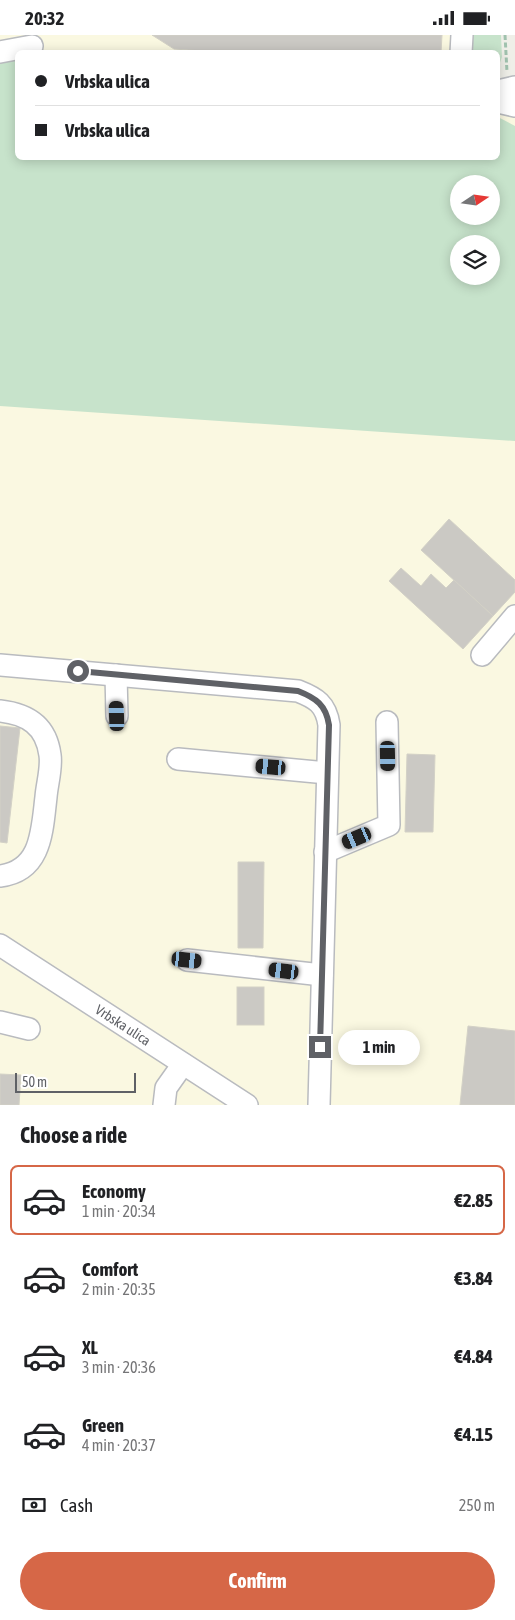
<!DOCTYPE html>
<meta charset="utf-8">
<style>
:root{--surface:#fff;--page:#f6f6f6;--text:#202124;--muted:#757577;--line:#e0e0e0;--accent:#d66747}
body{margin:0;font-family:"Asap Condensed",sans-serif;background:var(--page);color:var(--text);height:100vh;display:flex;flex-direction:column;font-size:19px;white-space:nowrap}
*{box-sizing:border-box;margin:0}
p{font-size:16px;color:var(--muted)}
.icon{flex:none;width:28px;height:28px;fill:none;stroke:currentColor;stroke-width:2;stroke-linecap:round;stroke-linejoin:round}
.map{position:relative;height:1070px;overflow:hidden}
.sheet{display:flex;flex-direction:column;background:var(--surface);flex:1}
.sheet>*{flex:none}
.hud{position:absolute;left:15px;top:15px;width:485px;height:110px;border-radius:8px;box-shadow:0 2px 12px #0003;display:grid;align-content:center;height:110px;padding:0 20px;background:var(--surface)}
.needle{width:32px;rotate:77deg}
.buttons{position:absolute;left:450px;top:140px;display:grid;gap:10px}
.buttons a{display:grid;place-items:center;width:50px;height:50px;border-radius:50%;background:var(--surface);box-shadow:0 2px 12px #0003;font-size:25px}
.scale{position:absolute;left:15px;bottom:12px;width:121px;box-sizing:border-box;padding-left:5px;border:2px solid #5f6166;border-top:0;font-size:14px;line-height:18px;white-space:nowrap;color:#5f6166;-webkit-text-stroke:4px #fff;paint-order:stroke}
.end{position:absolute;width:22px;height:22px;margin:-11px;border:6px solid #5f6166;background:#fff;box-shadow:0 0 0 2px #fff}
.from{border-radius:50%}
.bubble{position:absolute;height:35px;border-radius:18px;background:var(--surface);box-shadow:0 2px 12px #0003;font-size:16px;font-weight:700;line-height:35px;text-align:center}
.car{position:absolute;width:15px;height:30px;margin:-15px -8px;border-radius:6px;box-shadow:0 0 4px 1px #0007;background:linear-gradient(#222 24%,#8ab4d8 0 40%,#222 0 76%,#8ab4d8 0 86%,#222 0)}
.hud b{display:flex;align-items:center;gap:18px;height:48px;font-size:19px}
.hud b+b{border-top:1px solid var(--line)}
.hud i{width:12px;height:12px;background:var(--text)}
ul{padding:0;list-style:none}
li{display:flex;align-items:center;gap:15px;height:70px;margin:0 10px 8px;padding:0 10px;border:2px solid transparent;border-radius:8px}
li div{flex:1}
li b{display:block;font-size:19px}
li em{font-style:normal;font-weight:700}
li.selected{border-color:var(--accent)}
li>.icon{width:45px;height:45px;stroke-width:1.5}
h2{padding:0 20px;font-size:22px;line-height:60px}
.pay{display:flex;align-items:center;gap:12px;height:55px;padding:0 20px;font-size:19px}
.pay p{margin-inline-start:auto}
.action{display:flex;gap:10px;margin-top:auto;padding:10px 20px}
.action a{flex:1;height:58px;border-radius:30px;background:var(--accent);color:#fff;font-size:20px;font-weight:700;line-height:58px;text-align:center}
.status{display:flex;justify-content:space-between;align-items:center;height:35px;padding:0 25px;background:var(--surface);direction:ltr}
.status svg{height:14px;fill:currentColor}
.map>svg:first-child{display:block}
.commercial{fill:#faf8e1;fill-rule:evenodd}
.green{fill:#c7e3cb;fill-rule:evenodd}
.building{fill:#cbc9c4;stroke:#d3d1c6}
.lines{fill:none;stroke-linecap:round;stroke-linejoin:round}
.minor-casing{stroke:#b9bbbf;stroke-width:24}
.path{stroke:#a0c2ae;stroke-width:3;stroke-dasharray:5 2.5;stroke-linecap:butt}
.minor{stroke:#fff;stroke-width:21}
.route{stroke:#5f6166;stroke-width:6}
.labels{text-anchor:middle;stroke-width:4;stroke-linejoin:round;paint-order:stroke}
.street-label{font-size:14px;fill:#5f6166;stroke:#fff}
</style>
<div class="status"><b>20:32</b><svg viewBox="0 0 49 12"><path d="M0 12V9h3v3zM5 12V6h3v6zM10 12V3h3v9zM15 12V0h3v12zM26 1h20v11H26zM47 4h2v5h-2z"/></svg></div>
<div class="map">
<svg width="515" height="1070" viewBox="0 0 515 1070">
<rect width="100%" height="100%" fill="#efefe8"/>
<!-- commercial -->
<path class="commercial" d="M0,0H478L477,18H18V122H498V71L515,70V1070H0ZM459,149H491V181H459ZM459,209H491V241H459Z"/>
<!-- green -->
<g class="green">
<polygon points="470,0 501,0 502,22 498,33 498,18 469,18"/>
<path d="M17,22L18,122H498V82L515,91V406L0,371V25ZM459,149H491V181H459ZM459,209H491V241H459Z"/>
</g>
<!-- building -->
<g class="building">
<polygon points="152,0 442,0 441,18 231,18 174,14"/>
<polygon points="449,484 515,545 515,557 493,581 421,515"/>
<polygon points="401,533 421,551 431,539 446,553 454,545 493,581 463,614 389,546"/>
<polygon points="0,691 20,693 7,808 0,807"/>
<polygon points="407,719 435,720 433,797 405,797"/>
<polygon points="238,827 264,827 263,913 238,913"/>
<rect x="237" y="952" width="27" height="38"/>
<polygon points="468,991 515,996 515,1070 460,1070"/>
<polygon points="0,1039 21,1040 19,1070 0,1070"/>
</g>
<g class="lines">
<!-- minor casing -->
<g class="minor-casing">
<g id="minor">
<polyline points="0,17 32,11"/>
<polyline points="461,18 462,0"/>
<polyline points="498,56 515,52"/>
<polyline points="498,67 515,71"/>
<polyline points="482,620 515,581"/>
<path d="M0,630L298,656C316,663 326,669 329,690L319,1070"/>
<polyline points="116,640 117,681"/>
<path d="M0,676C27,679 46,690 50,720C52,733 47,749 46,762C42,795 42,836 0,841"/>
<polyline points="178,724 327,738"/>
<polyline points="325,817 389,790 387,687"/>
<polyline points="0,910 247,1070"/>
<polyline points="187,925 322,940"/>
<polyline points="0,987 29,994"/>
<polyline points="164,1070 166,1053 183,1029"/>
</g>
</g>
<!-- path -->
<polyline class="path" points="505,0 507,37"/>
<!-- minor -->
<use href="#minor" class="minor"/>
</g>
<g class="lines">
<!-- route -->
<path class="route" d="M78,636L298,656C316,663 326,670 329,690L320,1012"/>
</g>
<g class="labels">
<!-- street labels -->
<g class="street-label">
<text transform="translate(123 990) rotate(33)" y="5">Vrbska ulica</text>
</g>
</g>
</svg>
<div class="buttons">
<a><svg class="needle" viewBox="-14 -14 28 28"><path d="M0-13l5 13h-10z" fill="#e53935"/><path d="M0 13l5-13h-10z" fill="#757577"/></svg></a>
<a><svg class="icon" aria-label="layers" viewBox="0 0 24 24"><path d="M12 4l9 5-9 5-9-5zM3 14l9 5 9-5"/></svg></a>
</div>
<div class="scale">50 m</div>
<i class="end from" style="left:78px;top:636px"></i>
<i class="end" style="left:320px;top:1012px"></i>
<div class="bubble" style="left:338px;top:995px;width:82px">1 min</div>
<i class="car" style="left:117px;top:681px;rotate:358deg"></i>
<i class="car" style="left:388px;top:721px;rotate:179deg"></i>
<i class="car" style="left:271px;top:732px;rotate:275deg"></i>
<i class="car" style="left:357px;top:803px;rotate:247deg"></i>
<i class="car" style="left:187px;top:925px;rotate:96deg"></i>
<i class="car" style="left:284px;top:936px;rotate:277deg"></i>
<div class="hud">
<b><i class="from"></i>Vrbska ulica</b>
<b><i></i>Vrbska ulica</b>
</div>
</div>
<section class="sheet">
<h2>Choose a ride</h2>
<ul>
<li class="selected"><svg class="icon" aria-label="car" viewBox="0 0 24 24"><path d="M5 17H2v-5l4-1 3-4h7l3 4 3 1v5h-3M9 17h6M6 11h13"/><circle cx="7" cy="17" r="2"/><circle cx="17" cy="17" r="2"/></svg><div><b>Economy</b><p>1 min · 20:34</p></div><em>€2.85</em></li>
<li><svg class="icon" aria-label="car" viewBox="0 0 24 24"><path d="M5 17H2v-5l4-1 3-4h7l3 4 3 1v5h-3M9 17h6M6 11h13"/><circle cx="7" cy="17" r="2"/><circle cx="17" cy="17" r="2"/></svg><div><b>Comfort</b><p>2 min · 20:35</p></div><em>€3.84</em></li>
<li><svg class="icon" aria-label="car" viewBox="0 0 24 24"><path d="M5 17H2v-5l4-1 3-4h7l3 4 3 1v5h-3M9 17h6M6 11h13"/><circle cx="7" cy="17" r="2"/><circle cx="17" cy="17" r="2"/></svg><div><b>XL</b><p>3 min · 20:36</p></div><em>€4.84</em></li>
<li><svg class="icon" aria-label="car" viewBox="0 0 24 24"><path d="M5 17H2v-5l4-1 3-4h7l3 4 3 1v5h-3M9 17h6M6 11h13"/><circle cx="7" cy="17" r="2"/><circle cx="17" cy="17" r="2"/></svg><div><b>Green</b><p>4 min · 20:37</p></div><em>€4.15</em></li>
</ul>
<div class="pay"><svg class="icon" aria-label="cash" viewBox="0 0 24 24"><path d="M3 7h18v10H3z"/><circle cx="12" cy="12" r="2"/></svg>Cash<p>250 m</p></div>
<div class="action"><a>Confirm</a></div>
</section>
